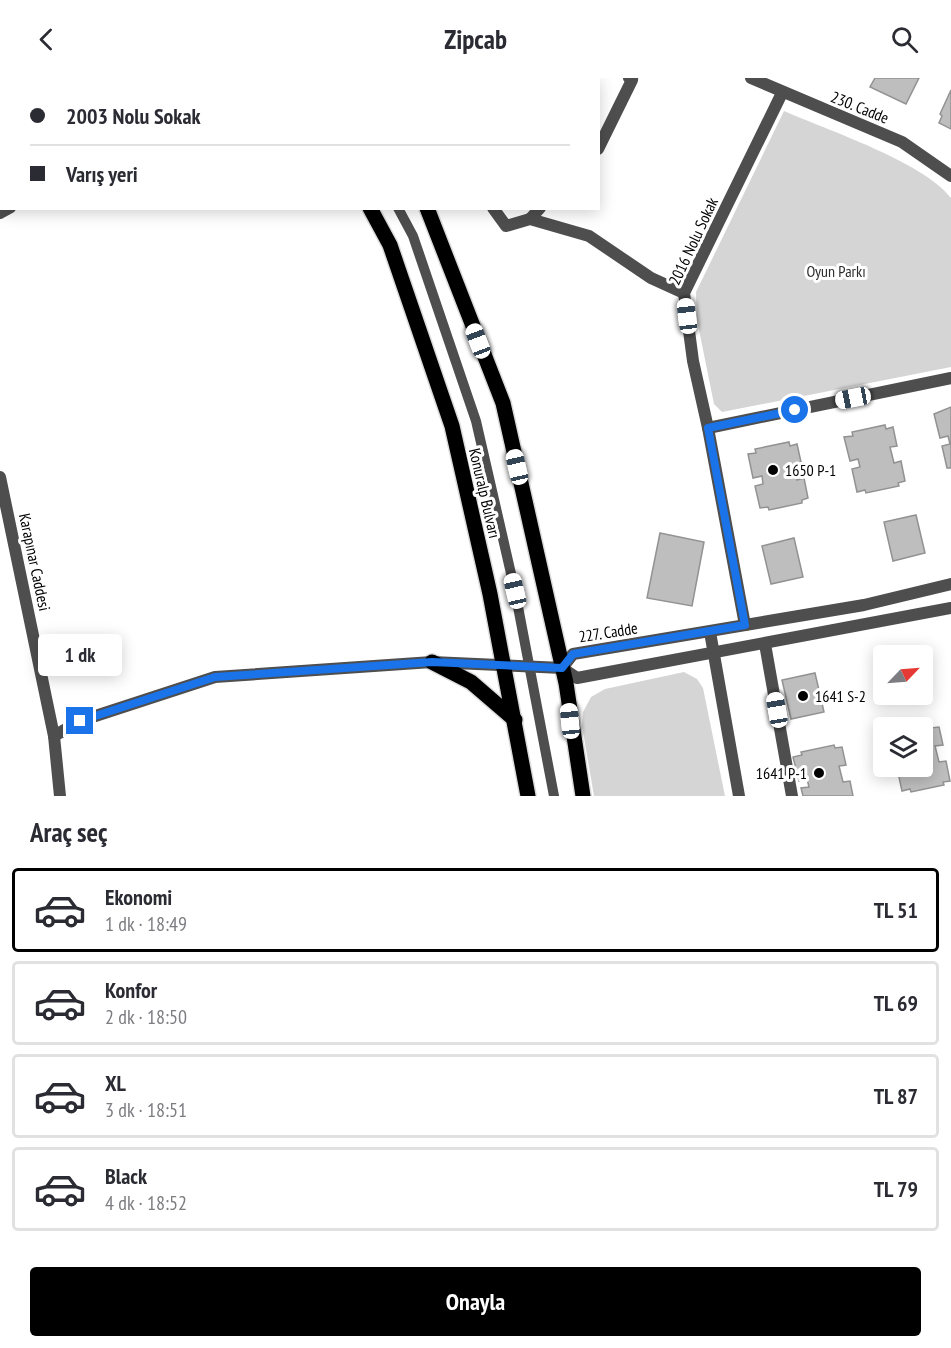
<!DOCTYPE html>
<html lang="tr">
<meta charset="utf-8">
<style>
:root{--surface:#fff;--page:#f7f7f7;--text:#2b2b33;--muted:#7c7c81;--line:#e1e1e2;--accent:#000}
body{margin:0;font-family:"PT Sans Narrow",sans-serif;background:var(--page);color:var(--text);height:100vh;display:flex;flex-direction:column;font-size:22px;white-space:nowrap}
*{box-sizing:border-box;margin:0}
p{font-size:20px;color:var(--muted)}
.icon{flex:none;width:33px;height:33px;fill:none;stroke:currentColor;stroke-width:2;stroke-linecap:round;stroke-linejoin:round}
.map{position:relative;height:718px;overflow:hidden}
.side{display:flex;flex-direction:column;background:var(--surface);flex:1}
.side>*{flex:none}
.hud{position:absolute;left:0px;top:0px;width:600px;height:132px;box-shadow:0 3px 15px #0003;display:grid;align-content:center;height:132px;padding:0 30px;background:var(--surface)}
.needle{width:39px;rotate:65deg}
.tools{position:absolute;left:873px;top:567px;display:grid;gap:12px}
.tools a{display:grid;place-items:center;width:60px;height:60px;border-radius:6px;background:var(--surface);box-shadow:0 3px 15px #0003;font-size:30px}
.end{position:absolute;width:27px;height:27px;margin:-14px;border:8px solid #1a73e8;background:#fff;box-shadow:0 0 0 3px #fff}
.from{border-radius:50%}
.bubble{position:absolute;height:42px;border-radius:6px;background:var(--surface);box-shadow:0 3px 15px #0003;font-size:20px;font-weight:700;line-height:42px;text-align:center}
.car{position:absolute;width:18px;height:36px;margin:-18px -9px;border-radius:8px;box-shadow:0 0 4px 2px #0007;background:linear-gradient(#fff 24%,#345 0 40%,#fff 0 76%,#345 0 86%,#fff 0)}
.hud b{display:flex;align-items:center;gap:21px;height:57px;font-size:22px}
.hud b+b{border-top:2px solid var(--line)}
.hud i{width:15px;height:15px;background:var(--text)}
ul{padding:0;list-style:none}
li{display:flex;align-items:center;gap:18px;height:84px;margin:0 12px 9px;padding:0 18px;border:3px solid var(--line);border-radius:6px}
li div{flex:1}
li b{display:block;font-size:22px}
li em{font-style:normal;font-weight:700}
li.current{border-color:var(--accent)}
li>.icon{width:54px;height:54px;stroke-width:1.5}
h2{padding:0 30px;font-size:27px;line-height:72px}
.button{display:flex;gap:12px;margin-top:auto;padding:12px 30px}
.button a{flex:1;height:69px;border-radius:6px;background:var(--accent);color:#fff;font-size:24px;font-weight:700;line-height:69px;text-align:center}
header{display:flex;justify-content:space-between;align-items:center;height:78px;padding:0 30px;background:var(--surface);font-size:27px;font-weight:700}
.map>svg:first-child{display:block}
.green{fill:#d5d5d5}
.building{fill:#bebebe;stroke:#929292;stroke-width:1.5}
.lines{fill:none;stroke-linecap:round;stroke-linejoin:round}
.primary-casing{stroke:#dbdbdb;stroke-width:18}
.service{stroke:#4e4e4e;stroke-width:10}
.minor{stroke:#4e4e4e;stroke-width:12}
.tertiary{stroke:#4e4e4e;stroke-width:12}
.primary{stroke:#000;stroke-width:15}
.route{stroke:#1a73e8;stroke-width:8}
.poi-dot{fill:#000;stroke:#fff;stroke-width:2}
.labels{text-anchor:middle;stroke-width:6;stroke-linejoin:round;paint-order:stroke}
.street-label{font-size:16px;fill:#000;stroke:#fff}
.park-label{font-size:16px;fill:#2c2c2c;stroke:#fff}
.poi-label{font-size:16px;fill:#000;stroke:#fff;text-anchor:start}
</style>
<header><svg class="icon" aria-label="back" viewBox="0 0 24 24"><path d="M15 5l-7 7 7 7"/></svg>Zipcab<svg class="icon" aria-label="search" viewBox="0 0 24 24"><circle cx="10" cy="10" r="6"/><path d="M15 15l6 6"/></svg></header>
<div class="map">
<svg width="951" height="718" viewBox="0 0 951 718">
<rect width="100%" height="100%" fill="#fff"/>
<!-- green -->
<g class="green">
<path d="M784,33C827,52 924,84 951,120V289L722,334L714,326L697,242L696,214Z"/>
<polygon points="684,594 697,601 703,610 725,718 594,718 582,648 583,634 591,619 605,611"/>
</g>
<!-- building -->
<g class="building">
<polygon points="875,0 919,0 906,26 870,9"/>
<polygon points="951,12 951,51 939,45 942,38 940,36"/>
<polygon points="951,329 951,390 947,390 942,368 950,366 948,358 940,360 934,336"/>
<polygon points="885,347 886,351 893,349 897,368 890,369 894,385 901,383 905,403 898,405 899,408 866,415 865,412 857,414 852,391 860,389 858,381 850,383 844,359 853,358 852,354"/>
<polygon points="789,364 790,368 797,366 801,384 794,386 797,402 804,400 808,420 802,422 802,425 769,432 768,429 760,430 755,408 763,406 762,398 753,400 748,376 756,375 755,371"/>
<polygon points="916,437 925,475 893,483 884,444"/>
<polygon points="660,455 704,464 692,528 647,520"/>
<polygon points="794,460 803,499 771,506 762,468"/>
<polygon points="815,595 824,634 791,641 782,602"/>
<polygon points="930,647 931,650 939,649 943,667 935,668 939,684 946,683 950,703 943,704 944,707 911,714 910,711 902,713 897,690 922,688 922,650 917,650"/>
<polygon points="834,667 835,670 842,669 846,687 839,688 843,704 850,703 853,718 803,718 801,710 809,709 807,701 799,703 793,679 802,677 801,674"/>
</g>
<g class="lines">
<!-- primary casing -->
<g class="primary-casing">
<g id="primary">
<polyline points="301,0 302,2"/>
<polyline points="358,0 358,2"/>
<polyline points="370,130 390,167 452,348 490,516 528,718"/>
<polyline points="427,130 503,325 566,605 583,718"/>
<polyline points="432,584 471,604 515,642"/>
</g>
</g>
<!-- service -->
<g class="service">
<polyline points="329,0 330,2"/>
<polyline points="398,130 413,158 476,343 515,513 554,718"/>
<polyline points="0,136 11,130"/>
</g>
<!-- minor -->
<g class="minor">
<polyline points="439,0 440,2"/>
<polyline points="751,0 902,64 951,98"/>
<polyline points="598,71 632,2 629,0"/>
<polyline points="493,130 506,148 530,141 589,158 651,200 684,215"/>
<polyline points="530,141 540,130"/>
<polyline points="708,350 951,300"/>
<polyline points="745,547 708,350 693,283 684,215 782,15"/>
<polyline points="710,554 739,718"/>
<polyline points="765,566 792,718"/>
<polyline points="562,590 573,576 864,527 951,506"/>
<polyline points="562,590 577,600 951,530"/>
<polyline points="54,658 80,643 215,599 432,584 562,590"/>
</g>
<!-- tertiary -->
<polyline class="tertiary" points="0,399 54,658 60,718"/>
<!-- primary -->
<use href="#primary" class="primary"/>
</g>
<g class="lines">
<!-- route -->
<polyline class="route" points="80,643 215,599 432,584 562,590 573,576 745,547 708,350 795,332"/>
</g>
<!-- markers -->
<g class="poi-dot">
<circle cx="773" cy="392" r="6"/>
<circle cx="803" cy="618" r="6"/>
<circle cx="819" cy="695" r="6"/>
</g>
<g class="labels">
<!-- street labels -->
<g class="street-label">
<text transform="translate(860 29) rotate(22)" y="6">230. Cadde</text>
<text transform="translate(693 163) rotate(-65)" y="6">2016 Nolu Sokak</text>
<text transform="translate(485 415) rotate(77)" y="6">Konuralp Bulvarı</text>
<text transform="translate(35 484) rotate(78)" y="6">Karapınar Caddesi</text>
<text transform="translate(608 554) rotate(-9)" y="6">227. Cadde</text>
</g>
<!-- park labels -->
<g class="park-label">
<text x="836" y="199">Oyun Parkı</text>
</g>
<!-- poi labels -->
<g class="poi-label">
<text x="785" y="398">1650 P-1</text>
<text x="815" y="624">1641 S-2</text>
<text x="807" y="701" text-anchor="end">1641 P-1</text>
</g>
</g>
</svg>
<div class="tools">
<a><svg class="needle" viewBox="-14 -14 28 28"><path d="M0-13l5 13h-10z" fill="#e53935"/><path d="M0 13l5-13h-10z" fill="#7c7c81"/></svg></a>
<a><svg class="icon" aria-label="layers" viewBox="0 0 24 24"><path d="M12 4l9 5-9 5-9-5zM3 14l9 5 9-5"/></svg></a>
</div>
<i class="end from" style="left:795px;top:332px"></i>
<i class="end" style="left:80px;top:643px"></i>
<div class="bubble" style="left:38px;top:556px;width:84px">1 dk</div>
<i class="car" style="left:687px;top:238px;rotate:353deg"></i>
<i class="car" style="left:478px;top:263px;rotate:339deg"></i>
<i class="car" style="left:853px;top:320px;rotate:259deg"></i>
<i class="car" style="left:517px;top:389px;rotate:347deg"></i>
<i class="car" style="left:515px;top:513px;rotate:347deg"></i>
<i class="car" style="left:777px;top:632px;rotate:350deg"></i>
<i class="car" style="left:570px;top:643px;rotate:354deg"></i>
<div class="hud">
<b><i class="from"></i>2003 Nolu Sokak</b>
<b><i></i>Varış yeri</b>
</div>
</div>
<section class="side">
<h2>Araç seç</h2>
<ul>
<li class="current"><svg class="icon" aria-label="car" viewBox="0 0 24 24"><path d="M5 17H2v-5l4-1 3-4h7l3 4 3 1v5h-3M9 17h6M6 11h13"/><circle cx="7" cy="17" r="2"/><circle cx="17" cy="17" r="2"/></svg><div><b>Ekonomi</b><p>1 dk · 18:49</p></div><em>TL 51</em></li>
<li><svg class="icon" aria-label="car" viewBox="0 0 24 24"><path d="M5 17H2v-5l4-1 3-4h7l3 4 3 1v5h-3M9 17h6M6 11h13"/><circle cx="7" cy="17" r="2"/><circle cx="17" cy="17" r="2"/></svg><div><b>Konfor</b><p>2 dk · 18:50</p></div><em>TL 69</em></li>
<li><svg class="icon" aria-label="car" viewBox="0 0 24 24"><path d="M5 17H2v-5l4-1 3-4h7l3 4 3 1v5h-3M9 17h6M6 11h13"/><circle cx="7" cy="17" r="2"/><circle cx="17" cy="17" r="2"/></svg><div><b>XL</b><p>3 dk · 18:51</p></div><em>TL 87</em></li>
<li><svg class="icon" aria-label="car" viewBox="0 0 24 24"><path d="M5 17H2v-5l4-1 3-4h7l3 4 3 1v5h-3M9 17h6M6 11h13"/><circle cx="7" cy="17" r="2"/><circle cx="17" cy="17" r="2"/></svg><div><b>Black</b><p>4 dk · 18:52</p></div><em>TL 79</em></li>
</ul>
<div class="button"><a>Onayla</a></div>
</section>
